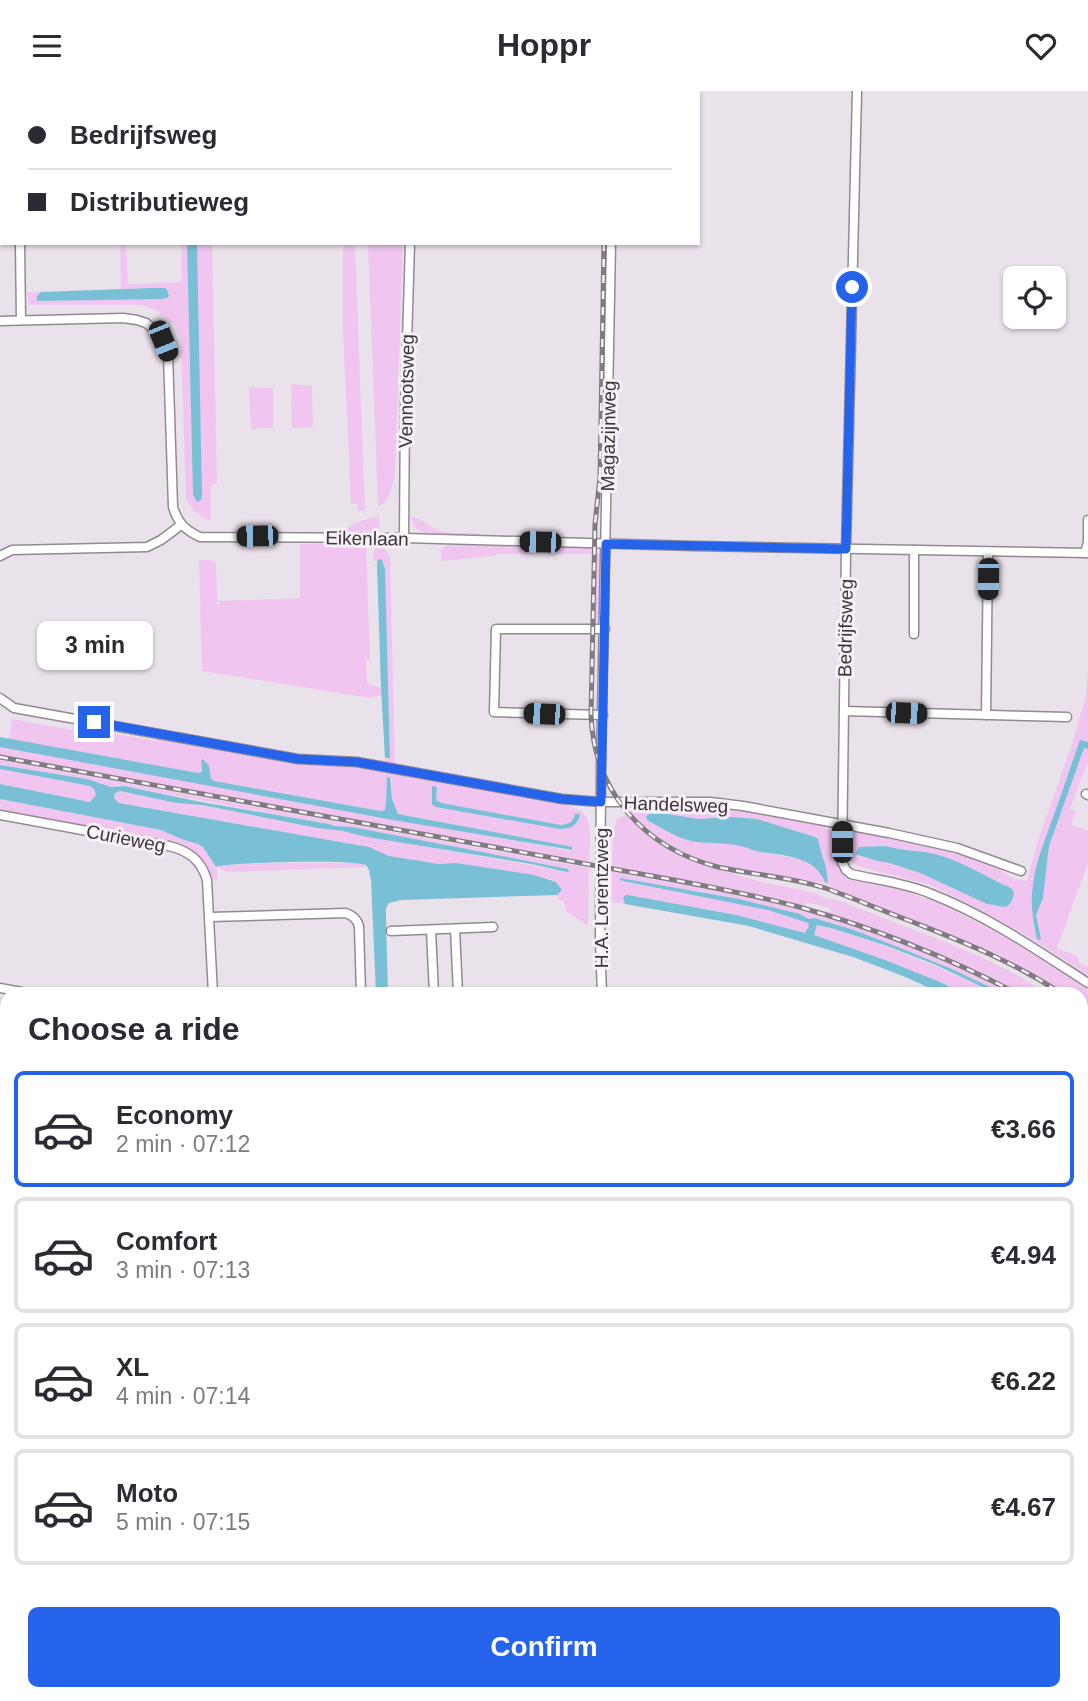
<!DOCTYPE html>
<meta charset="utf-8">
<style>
:root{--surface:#fff;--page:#f7f7f7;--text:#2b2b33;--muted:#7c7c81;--line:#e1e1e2;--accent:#2563eb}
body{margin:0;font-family:Arial,sans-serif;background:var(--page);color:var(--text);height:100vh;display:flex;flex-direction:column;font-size:26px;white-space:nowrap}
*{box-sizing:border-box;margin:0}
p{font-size:23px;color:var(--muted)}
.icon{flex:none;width:38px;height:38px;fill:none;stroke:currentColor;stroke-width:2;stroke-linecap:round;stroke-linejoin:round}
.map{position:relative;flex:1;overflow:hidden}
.side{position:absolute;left:0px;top:896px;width:1088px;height:714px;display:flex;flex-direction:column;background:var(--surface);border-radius:21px 21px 0 0;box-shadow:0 2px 5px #0004}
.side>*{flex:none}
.hud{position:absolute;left:0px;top:0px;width:700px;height:154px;box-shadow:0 2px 5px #0004;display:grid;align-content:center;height:154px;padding:0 28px;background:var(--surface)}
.controls{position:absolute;left:1003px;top:175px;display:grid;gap:14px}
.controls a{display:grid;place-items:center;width:63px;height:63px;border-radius:10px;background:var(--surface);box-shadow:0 2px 5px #0004;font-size:35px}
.end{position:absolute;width:32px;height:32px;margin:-16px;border:9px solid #2563eb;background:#fff;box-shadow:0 0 0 4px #fff}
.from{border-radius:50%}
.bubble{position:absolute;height:49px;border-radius:10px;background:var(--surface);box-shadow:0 2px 5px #0004;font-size:23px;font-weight:700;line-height:49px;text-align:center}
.car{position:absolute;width:21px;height:42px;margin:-21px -10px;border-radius:9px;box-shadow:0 0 5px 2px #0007;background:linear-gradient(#222 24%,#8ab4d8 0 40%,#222 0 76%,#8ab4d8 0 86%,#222 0)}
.hud b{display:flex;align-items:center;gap:24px;height:66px;font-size:26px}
.hud b+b{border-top:2px solid var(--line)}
.hud i{width:18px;height:18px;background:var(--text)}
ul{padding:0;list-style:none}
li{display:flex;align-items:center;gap:21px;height:116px;margin:0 14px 10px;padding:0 14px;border:4px solid var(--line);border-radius:10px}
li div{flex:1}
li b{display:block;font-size:26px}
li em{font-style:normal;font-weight:700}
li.active{border-color:var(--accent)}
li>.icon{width:63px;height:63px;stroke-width:1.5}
h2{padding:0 28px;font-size:32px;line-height:84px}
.button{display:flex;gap:14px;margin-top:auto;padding:14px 28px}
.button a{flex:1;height:80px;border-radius:10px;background:var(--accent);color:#fff;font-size:28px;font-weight:700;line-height:80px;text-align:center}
header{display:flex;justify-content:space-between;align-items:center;height:91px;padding:0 28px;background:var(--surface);font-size:32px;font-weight:700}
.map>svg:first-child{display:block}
.green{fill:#f0c6f0;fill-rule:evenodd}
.water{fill:#79c0d7}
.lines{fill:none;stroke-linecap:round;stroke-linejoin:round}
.street-casing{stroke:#928a92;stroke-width:11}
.secondary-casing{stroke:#928a92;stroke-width:16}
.street{stroke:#fff;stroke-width:8}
.secondary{stroke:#f6dce4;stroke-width:12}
.rail-casing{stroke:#807b80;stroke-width:5}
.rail{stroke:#f8eff7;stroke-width:2.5;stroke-dasharray:8;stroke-linecap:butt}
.route{stroke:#2563eb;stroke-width:9}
.labels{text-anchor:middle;stroke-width:6;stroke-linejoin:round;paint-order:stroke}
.street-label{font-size:19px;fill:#3a373a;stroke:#f8eff7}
</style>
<header><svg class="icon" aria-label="menu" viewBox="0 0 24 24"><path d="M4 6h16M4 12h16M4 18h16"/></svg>Hoppr<svg class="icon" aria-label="heart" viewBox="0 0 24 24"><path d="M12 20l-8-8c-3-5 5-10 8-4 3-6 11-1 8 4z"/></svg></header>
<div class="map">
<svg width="1088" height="1610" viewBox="0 0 1088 1610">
<rect width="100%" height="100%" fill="#eae2ea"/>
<!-- green -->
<g class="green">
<path d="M120,152H126L128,193L182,191L181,152H187L193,404L195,408L201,409L197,152H212L217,393L211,394V430C199,426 192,419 186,408L181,251L175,234L155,219L142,214H31L28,212L27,201H41L37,205V210L167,207L165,197L121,198Z"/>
<polygon points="343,152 355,152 365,420 358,419 358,413 351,413 343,238"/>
<path d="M368,152H403L395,381C392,395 391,409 378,416Z"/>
<polygon points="291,293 312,295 313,336 292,337"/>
<polygon points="249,296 273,297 273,337 251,338"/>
<path d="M379,425L380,440L338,443C348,433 365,428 379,425Z"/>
<path d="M411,426C423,426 427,435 437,439C450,443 466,442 480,442L479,446L425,442C416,439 412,434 411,426Z"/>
<polygon points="300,453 366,453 370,568 366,570 367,592 381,597 381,604 370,607 202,580 199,469 210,469 216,472 218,518 219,510 300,507"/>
<polygon points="447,454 541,456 541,463 498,463 493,465 441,470 441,458"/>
<polygon points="376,456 384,456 390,466 395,673 380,670 390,667 385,478 382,469 373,470 373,462"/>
<polygon points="548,456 590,456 593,458 592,463 548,463"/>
<polygon points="597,461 601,467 601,528 596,534 595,534"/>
<path d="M1088,576V651L1080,650L1073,668L1044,753L1034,787L1032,809L1034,835L1037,848H1041L1036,824L1043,807L1049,755L1084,656L1088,658V670L1070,718L1076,720L1071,733L1088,740V772L1057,857L1077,865L1080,873L1088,876V884L1027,845L967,812L930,794L857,775L848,768L849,755H846C847,749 848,744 854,741C867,737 975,767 992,774C999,777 1004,783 1011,786C1015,788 1022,789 1027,790L1037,752L1071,656L1086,605ZM886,755C902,760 919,759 935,763C962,770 986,786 1011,797C1013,804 1014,808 1009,814L998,816L987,813L920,782L889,772L868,768L855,762L859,756Z"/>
<path d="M12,628L72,639L74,632L77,633V636L156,650L157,647L296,672C319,675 343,674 366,677L565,714C570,716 577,718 581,720C594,728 589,758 589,771L0,664V656L550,756L571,760L572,756L398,723L392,708L391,687H387L386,715L385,719L381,720L214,690L211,688L210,679L201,672L202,682H198L9,648Z"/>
<polygon points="0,669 589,777 588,835 566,820 564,810 558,809 557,804 560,800 556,791 550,788 489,777 439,773 389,765 376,759 328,749 119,712 114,707 115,702 120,700 176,712 202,714 317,737 343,740 410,753 569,781 568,778 565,777 139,698 117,694 111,696 87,688 0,674"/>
<polygon points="0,678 90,695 94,698 96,704 90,711 0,693"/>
<path d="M0,708L161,739L181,748L198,753L203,756L216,776L226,774L277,772H362L367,776L227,781L217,776V789L211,787C204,768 193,758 174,752L0,720Z"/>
<path d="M641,715L714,716L740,719L826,735V738C833,741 834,746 835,754H837L838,777L847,788L901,799L939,812L1005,846L1088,898V918L1082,914V903H1066L1035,883L998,863L831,797V795L819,791L818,793L721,774L720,772L717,773L686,763L656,746L628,720ZM650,723H668L698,728L733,726L757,728L815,746L818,749C820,763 826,776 827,791L826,792L819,779L800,768L760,761L739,754L687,749L648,729L646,725Z"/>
<path d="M624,722L654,749L684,767L757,790L815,802L821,805L820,811L822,806L841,810C910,839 985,861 1048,903H1024L970,876L926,858L853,830L821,820L831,821L832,819L827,816L805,811V814L814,818L738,799L612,775L613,741L617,728L625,724Z"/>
<path d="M612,780C633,786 654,788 675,792C710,798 745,805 780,814C861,833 940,866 1013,903H1005L997,900L972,887L908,860L854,839L809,828L800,823L717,804L619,788L628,791L769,819L807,831L809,835L806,841L802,842L736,824L628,804H625L623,807L625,813L612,811Z"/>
<path d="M817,834C835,837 852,844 870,850C914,865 955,884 997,903H964L940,891L885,869L815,845L814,842Z"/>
<polygon points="1088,1338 1088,1399 1082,1401 1082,1339"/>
<polygon points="117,1603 174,1603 138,1610 81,1610"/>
</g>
<!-- water -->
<g class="water">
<polygon points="187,152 197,152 202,405 201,409 197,411 193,404"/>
<polygon points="152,197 165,197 167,199 169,205 167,207 161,208 37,210 37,205 41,201"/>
<polygon points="380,468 382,469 385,478 390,667 385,667 381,597 377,475 377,470"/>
<path d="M0,646L198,682L202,681L201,670L203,668L209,675L211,688L214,690L381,720L385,719C387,708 386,697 387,687L390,686L392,708L398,723L568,755L572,756V759L393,729L0,656Z"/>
<path d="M1080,649L1088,651V658L1084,657L1049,755L1043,807L1036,824L1041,848L1039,849L1037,848C1033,831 1030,812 1033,794C1035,773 1044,752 1051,732C1061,704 1070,677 1080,649Z"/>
<path d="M0,674L87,688L111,696L124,695L201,711L329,733L335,735L352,736L446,754L568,778L569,781H567L531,773L367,746L343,740L317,737L202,714L176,712L120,700L115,702L114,707L119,712L357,754L369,756L389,765L439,773L456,772L534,784L556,791L562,799L557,804L401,809L389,812L386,817V827L388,903H376L371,789L369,779L366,774C351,768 233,771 216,776L203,756L198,753L181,748L161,739L0,708V693L90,711L96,704L94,698L90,695L0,678Z"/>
<path d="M432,695L437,696L436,709L441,712L561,734C569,733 573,731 575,723H580C578,734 571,738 560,738L436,716L432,713Z"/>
<path d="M650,723H668L698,728L733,726L757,728L815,746L818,748C820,758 822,764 825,773C826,776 827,785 828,790L827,792L825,791C816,766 784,764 761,761C753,760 747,756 740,755C724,751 707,753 691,750C676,746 661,737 647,729L646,725Z"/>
<path d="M886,755C902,760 919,759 935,763C962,770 986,786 1011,797L1014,802C1010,823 1000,814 987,813L920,782L889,772L874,769L855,763L859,756Z"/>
<polygon points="620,787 739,808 800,823 809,828 814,827 854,839 908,860 954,879 1005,903 997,903 936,874 887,855 831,837 817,834 814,844 885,869 940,891 964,903 943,903 903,885 853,866 749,835 625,813 623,807 625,804 628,804 736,824 805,842 809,835 808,832 768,819 628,791 620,789"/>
<polygon points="59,1603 117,1603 81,1610 29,1610"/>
</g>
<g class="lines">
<!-- street casing -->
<g class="street-casing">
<g id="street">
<path d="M857,0L846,458L842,771L846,779L851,783C877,789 905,792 929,802C986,824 1037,859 1088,892"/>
<polyline points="415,2 415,0"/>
<polyline points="613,2 613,0"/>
<polyline points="0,97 2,97"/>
<polyline points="20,152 21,229"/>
<path d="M0,230L123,227L137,229L146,232L155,239L163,250L168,263L173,416C178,432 185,439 200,446L404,447L694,455L1088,462"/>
<polyline points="404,447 405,317 410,152"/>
<polyline points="914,459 914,543"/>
<polyline points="1085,462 1088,451 1088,429"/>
<polyline points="0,465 12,459 147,456 161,449 181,434"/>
<polyline points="0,607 14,617 298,668 357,671 562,708 601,711 710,711 743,715 889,742 957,757 1021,780"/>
<polyline points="844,620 1067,626"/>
<polyline points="603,624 494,621 496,538 605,538"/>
<polyline points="986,624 988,461"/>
<polyline points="1086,703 1088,704"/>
<path d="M0,724L169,755C189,760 201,769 207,789L213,903"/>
<path d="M210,826L346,822C353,825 357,828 359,835L361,903"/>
<polyline points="455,838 458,903"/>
<polyline points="431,839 434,903"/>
<polyline points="391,840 493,836"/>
<polyline points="0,897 32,903"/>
<polyline points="602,903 600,850 601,676 611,152"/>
<polyline points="888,903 902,903"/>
<polyline points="1082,1049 1088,1053"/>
<polyline points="1082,1170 1088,1169"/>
<polyline points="256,1603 257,1610"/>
<polyline points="288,1603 289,1610"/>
<polyline points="355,1603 356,1610"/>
<polyline points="592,1603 593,1610"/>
<polyline points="690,1603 691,1610"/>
<polyline points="821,1603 823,1610"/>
<polyline points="917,1603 918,1610"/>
<polyline points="986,1603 986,1610"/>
<polyline points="159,1610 193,1603"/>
<polyline points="493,1610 499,1603"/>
<polyline points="850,1610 887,1603"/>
</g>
</g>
<!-- secondary casing -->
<g class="secondary-casing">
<g id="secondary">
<polyline points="76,2 80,0"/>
<polyline points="106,2 111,0"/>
<polyline points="0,19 2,19"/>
<polyline points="0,31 2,31"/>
<polyline points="0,1088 7,1085"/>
<polyline points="1082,1591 1088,1591"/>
<polyline points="1030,1610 1031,1603"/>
</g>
</g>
<!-- street -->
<use href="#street" class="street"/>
<!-- secondary -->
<use href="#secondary" class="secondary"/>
<!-- rail casing -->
<g class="rail-casing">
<g id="rail">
<polyline points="606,2 606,0"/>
<path d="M604,152L600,386L595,433L591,624C594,701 644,757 718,776C754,784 792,786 828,798C858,809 888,822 918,833C970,854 1014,871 1062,903"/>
<path d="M0,666L674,789C716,797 758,805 799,816C875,837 949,867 1018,903"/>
<polyline points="1082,917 1088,921"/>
<polyline points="1082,939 1088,942"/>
</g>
</g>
<!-- rail -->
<use href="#rail" class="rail"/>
</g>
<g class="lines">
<!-- route -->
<polyline class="route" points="94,631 298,668 357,671 562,708 601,711 606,453 846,458 852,196"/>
</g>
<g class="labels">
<!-- street labels -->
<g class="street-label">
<text transform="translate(406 300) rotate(-89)" y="7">Vennootsweg</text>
<text transform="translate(608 345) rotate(-89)" y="7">Magazijnweg</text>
<text transform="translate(367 447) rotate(1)" y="7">Eikenlaan</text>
<text transform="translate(845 537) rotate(-89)" y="7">Bedrijfsweg</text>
<text transform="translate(676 713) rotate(2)" y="7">Handelsweg</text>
<text transform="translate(126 747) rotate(11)" y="7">Curieweg</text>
<text transform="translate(601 807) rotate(-90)" y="7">H.A. Lorentzweg</text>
</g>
</g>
</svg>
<div class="controls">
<a><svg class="icon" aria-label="locate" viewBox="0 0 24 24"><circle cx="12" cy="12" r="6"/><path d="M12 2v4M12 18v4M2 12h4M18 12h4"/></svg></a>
</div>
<i class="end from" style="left:852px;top:196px"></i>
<i class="end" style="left:94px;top:631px"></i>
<div class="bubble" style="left:37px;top:530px;width:116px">3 min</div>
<i class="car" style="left:163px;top:250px;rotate:158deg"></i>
<i class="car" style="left:257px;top:445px;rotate:269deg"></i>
<i class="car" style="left:540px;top:451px;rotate:271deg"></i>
<i class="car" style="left:988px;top:488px;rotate:181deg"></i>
<i class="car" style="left:906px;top:622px;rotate:92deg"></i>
<i class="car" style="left:544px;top:623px;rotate:272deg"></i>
<i class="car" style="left:842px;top:751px;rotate:0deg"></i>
<div class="hud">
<b><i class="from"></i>Bedrijfsweg</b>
<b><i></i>Distributieweg</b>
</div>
<section class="side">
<h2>Choose a ride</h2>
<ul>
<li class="active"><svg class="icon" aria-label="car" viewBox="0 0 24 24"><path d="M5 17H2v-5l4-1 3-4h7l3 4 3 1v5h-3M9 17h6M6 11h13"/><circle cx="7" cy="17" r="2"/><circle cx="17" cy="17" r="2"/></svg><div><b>Economy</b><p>2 min · 07:12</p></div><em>€3.66</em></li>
<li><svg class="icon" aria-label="car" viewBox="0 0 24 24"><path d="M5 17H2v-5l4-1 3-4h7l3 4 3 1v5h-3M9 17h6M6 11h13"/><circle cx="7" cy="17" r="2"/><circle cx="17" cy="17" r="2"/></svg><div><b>Comfort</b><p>3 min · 07:13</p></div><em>€4.94</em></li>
<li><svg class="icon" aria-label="car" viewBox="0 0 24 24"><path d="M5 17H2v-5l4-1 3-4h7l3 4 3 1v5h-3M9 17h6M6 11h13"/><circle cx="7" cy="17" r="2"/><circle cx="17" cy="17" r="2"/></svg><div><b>XL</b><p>4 min · 07:14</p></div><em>€6.22</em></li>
<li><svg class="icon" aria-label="car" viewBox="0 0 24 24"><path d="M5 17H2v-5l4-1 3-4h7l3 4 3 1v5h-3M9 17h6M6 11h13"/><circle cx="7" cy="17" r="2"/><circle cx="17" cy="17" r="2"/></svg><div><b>Moto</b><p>5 min · 07:15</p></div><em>€4.67</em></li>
</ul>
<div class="button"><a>Confirm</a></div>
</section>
</div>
